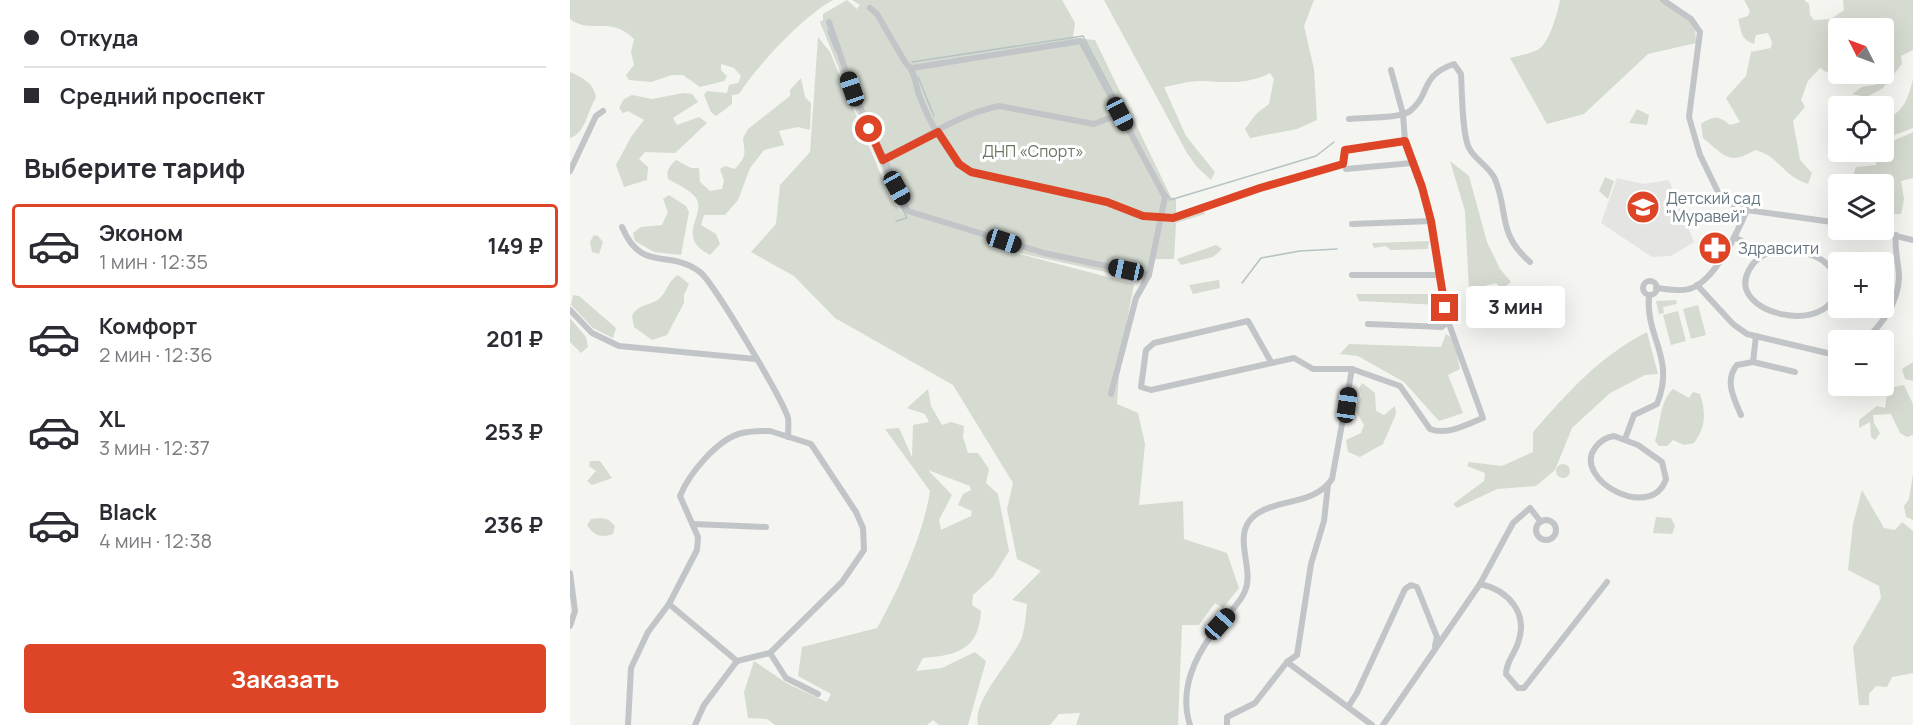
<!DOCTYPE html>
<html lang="ru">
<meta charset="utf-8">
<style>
:root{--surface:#fff;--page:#f2f2f3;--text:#2b2b33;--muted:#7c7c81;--line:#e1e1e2;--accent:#de4526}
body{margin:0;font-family:Manrope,sans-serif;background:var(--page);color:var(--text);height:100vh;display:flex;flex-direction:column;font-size:22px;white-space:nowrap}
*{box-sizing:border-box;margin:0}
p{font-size:20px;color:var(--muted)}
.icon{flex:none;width:33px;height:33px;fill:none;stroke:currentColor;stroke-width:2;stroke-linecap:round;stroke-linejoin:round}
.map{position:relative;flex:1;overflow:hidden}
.details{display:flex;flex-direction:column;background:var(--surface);width:570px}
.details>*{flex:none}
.hud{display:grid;align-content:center;height:132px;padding:0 24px;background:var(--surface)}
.needle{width:39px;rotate:312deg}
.buttons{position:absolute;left:1258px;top:18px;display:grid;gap:12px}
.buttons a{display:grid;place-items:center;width:66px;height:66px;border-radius:6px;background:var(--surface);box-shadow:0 6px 24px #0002;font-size:30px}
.end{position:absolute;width:27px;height:27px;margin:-14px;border:8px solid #de4526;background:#fff;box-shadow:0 0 0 3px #fff}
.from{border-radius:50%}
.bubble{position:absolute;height:42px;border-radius:6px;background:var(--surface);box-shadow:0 6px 24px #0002;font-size:20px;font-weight:700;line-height:42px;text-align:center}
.car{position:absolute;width:18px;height:36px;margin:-18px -9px;border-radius:8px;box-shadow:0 0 4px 2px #0007;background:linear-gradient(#222 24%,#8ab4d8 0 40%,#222 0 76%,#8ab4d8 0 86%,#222 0)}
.hud b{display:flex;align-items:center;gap:21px;height:57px;font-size:22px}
.hud b+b{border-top:2px solid var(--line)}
.hud i{width:15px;height:15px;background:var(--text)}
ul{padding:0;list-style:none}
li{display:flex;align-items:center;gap:18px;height:84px;margin:0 12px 9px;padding:0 12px;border:3px solid transparent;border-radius:6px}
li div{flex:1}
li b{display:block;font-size:22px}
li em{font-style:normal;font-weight:700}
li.active{border-color:var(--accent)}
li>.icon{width:54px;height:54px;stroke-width:1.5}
h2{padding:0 24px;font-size:27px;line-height:72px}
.primary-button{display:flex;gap:12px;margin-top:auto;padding:12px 24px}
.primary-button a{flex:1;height:69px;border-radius:6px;background:var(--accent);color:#fff;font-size:24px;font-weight:700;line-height:69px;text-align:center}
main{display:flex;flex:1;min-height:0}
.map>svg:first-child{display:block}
.built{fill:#e4e5e3}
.green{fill:#d5dbd1;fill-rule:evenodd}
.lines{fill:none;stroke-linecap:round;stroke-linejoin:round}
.stream{stroke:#b5c3c5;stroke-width:1.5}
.minor{stroke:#c2c5c8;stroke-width:6}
.route{stroke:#de4526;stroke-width:8}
.labels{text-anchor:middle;stroke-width:6;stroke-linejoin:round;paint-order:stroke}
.park-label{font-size:16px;fill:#687862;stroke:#fff}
.poi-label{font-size:16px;fill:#647580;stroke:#fff;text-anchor:start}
</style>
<main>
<section class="details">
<div class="hud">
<b><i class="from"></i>Откуда</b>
<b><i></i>Средний проспект</b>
</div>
<h2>Выберите тариф</h2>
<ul>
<li class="active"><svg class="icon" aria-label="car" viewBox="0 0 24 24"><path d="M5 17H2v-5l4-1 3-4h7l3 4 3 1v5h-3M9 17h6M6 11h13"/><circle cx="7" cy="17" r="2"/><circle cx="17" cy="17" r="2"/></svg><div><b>Эконом</b><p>1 мин · 12:35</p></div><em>149 ₽</em></li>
<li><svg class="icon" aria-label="car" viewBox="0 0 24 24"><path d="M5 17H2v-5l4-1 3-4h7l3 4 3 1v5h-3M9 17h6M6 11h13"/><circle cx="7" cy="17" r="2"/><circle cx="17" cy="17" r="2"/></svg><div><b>Комфорт</b><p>2 мин · 12:36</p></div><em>201 ₽</em></li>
<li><svg class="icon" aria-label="car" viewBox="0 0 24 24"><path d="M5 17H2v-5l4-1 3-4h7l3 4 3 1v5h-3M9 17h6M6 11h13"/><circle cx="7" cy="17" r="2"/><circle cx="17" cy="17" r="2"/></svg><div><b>XL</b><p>3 мин · 12:37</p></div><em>253 ₽</em></li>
<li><svg class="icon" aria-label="car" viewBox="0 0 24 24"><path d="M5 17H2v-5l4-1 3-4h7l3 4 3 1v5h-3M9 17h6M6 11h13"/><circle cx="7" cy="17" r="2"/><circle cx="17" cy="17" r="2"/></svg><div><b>Black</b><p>4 мин · 12:38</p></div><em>236 ₽</em></li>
</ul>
<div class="primary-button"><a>Заказать</a></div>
</section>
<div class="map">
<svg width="1343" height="725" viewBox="0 0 1343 725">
<rect width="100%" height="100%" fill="#f4f4f0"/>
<!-- built -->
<polygon class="built" points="1047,178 1073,184 1099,180 1124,242 1101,256 1082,257 1031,223"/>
<!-- green -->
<g class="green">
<path d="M0,0H263C233,16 187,66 169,94L162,95V104L146,116L141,112L134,95L137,91L157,93L159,85L168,83L171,76L164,68L151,64V70L157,76L154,81L130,87L113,75H102L81,82L59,80L56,75L64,65L61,52L64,39C40,15 21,35 0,19Z"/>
<path d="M277,0L287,9L290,5L282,0H492L505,23L503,38L525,40L601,197L606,199V214L631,204L635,214L606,223L604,259H584L577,285L571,284L572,280L431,249L564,284L550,359L547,404L568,413L575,444L569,505L613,501L614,539L657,553L669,588L653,608L645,603L629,625H612L608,725H506L510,713L489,714L480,725H408C402,700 443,660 452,637C455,627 456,614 457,604L442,600L471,571L447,559L437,509L443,483L383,385L265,318L224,276L181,252L206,224L210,185L240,152L248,37L260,52L321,199L332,213L293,128L250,22L253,20V14Z"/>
<path d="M534,0H744L734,26L744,69L747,120L727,129L680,138L675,129L686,114L699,104L704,79L700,73C678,85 655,82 631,81C619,81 605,85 594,87L616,136L645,172L641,180L627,167L617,153Z"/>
<path d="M990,0H1090L1120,20L1125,27L1126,43L1078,54L1014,114L977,124L940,58C949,55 961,54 969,49C979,43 988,12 990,0Z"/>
<path d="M1174,0H1234L1239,4L1240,15L1244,20L1261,19L1274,10L1273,0H1343V50L1331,56L1332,64L1313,88L1297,97L1282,94L1292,87L1305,85L1323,63L1322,55L1314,52V28H1269V72H1256L1250,68L1238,81L1231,100L1235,107L1223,121L1230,160L1242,173L1238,184C1211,175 1212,158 1185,150C1159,166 1154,155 1133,138L1131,124C1143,116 1148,115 1160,125L1170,122L1156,98L1176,76L1181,52L1201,48L1202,42L1198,33L1186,35L1184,44C1170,39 1172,32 1168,19L1178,16L1180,11Z"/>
<path d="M0,72C13,78 24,83 26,98C17,111 16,133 0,138Z"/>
<path d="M231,78L235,97L241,103L240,130L228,127L209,131L214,145L194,150L180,168L168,200L155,215H134L131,225L146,234L150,244L140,255C104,237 137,214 126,198C120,190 107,184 98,179C96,170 100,166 106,160L121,168H129L130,182L140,191L152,189L154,181L150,169L155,166L165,169C177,155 175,155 173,138L178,129L220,96V90Z"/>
<path d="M1343,79V128L1314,139V119C1334,113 1338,98 1343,79Z"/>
<polygon points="113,93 122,94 128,102 103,118 107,125 129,117 137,123 105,153 75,152 69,159 78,167 77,180 54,187 46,165 61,137 74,120 58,111 53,113 49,108 54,99 62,95 82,99"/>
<polygon points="1067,109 1079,115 1077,125 1059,123"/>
<path d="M1343,132V178L1331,181L1334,199L1331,214H1314V196L1318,195L1322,183L1316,175C1306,184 1294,188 1281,182L1286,167L1306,165L1309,152H1314V145Z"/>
<polygon points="880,161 899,176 917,242 930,269 941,282 932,289 926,283 899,290 895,211"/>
<polygon points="1035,177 1044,181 1038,199 1029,191"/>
<polygon points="99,195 116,206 119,212 111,255 84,252 65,241 63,233 71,227 92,225 98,212 93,199"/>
<polygon points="24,235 28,236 33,242 29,254 22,252 20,242"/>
<polygon points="859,241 858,249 821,250 816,246 804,248 802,243"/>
<polygon points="646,245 652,249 643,257 611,265 607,259"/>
<path d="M108,275L119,284L114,295V303L97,335L82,340L64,327L62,316C68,303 82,306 90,298C98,290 98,281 108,275Z"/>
<polygon points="649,280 650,288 623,294 619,285"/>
<polygon points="786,294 867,294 869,305 789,301"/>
<polygon points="3,295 9,296 46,328 43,338 23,328 1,305"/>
<polygon points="1106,300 1107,304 1093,307 1094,313 1089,314 1086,301"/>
<polygon points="1128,305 1136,335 1121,339 1113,309"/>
<polygon points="1108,311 1116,341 1101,345 1093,315"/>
<polygon points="0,318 16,337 18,347 11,353 0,342"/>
<path d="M1077,332L1088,374L1075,375L1040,393L1002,428L985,470L966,486L927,489L887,508L883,504L914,481L915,473L897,466L899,462L932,466L963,452V432C999,391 1029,357 1077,332Z"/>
<polygon points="876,334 884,340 890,369 878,375 893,413 869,421 834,382 788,356 770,354 779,344 871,347"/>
<polygon points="1343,362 1343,381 1335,379 1332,369"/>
<polygon points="792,383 805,393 806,411 814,415 825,406 826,414 813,444 790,457 778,452 776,440 791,433 794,425 785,410 792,395 789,388"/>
<polygon points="1334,385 1343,404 1343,435 1337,437 1330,433 1321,414 1303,415 1304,423 1310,433 1305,440 1301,437 1300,422 1289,428 1289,420 1307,406 1315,408 1317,394 1324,387"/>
<path d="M358,389L361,406L372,425L381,422L394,426L393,437L398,453H408L419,469L416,483L428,494L439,551L423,577L403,595L402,605L411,611C409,650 387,655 353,658L346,671L372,668L405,652L416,661L398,725H369L363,720L357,725H205L197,719L178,718L174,692L184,661L218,684L257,702L261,694L228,676L232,647L307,628C328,592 354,532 360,491L315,429L329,428L342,457L343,425L359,422L355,414L337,408ZM358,470L400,486L401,490L393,494L388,505L402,511L401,516L371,530L369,520L382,495Z"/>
<path d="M1103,389L1119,398L1123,392L1130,394C1136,413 1136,427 1124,443L1114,445L1103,440L1097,446H1089L1085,441C1091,424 1089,402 1103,389Z"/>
<polygon points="20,461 30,461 42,478 22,485 17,481 26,471 19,466"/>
<circle cx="993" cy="471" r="7"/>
<polygon points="1343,474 1343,520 1336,517 1334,506 1339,499"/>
<polygon points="1292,490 1314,528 1325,530 1332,522 1343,531 1343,673 1322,677 1317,687 1306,686 1299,694 1299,705 1289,705 1283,647 1311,598 1309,586 1278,570 1283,524"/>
<polygon points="1086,517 1101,518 1105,526 1102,534 1083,533"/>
<path d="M31,518L39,520L45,526L43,534C31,538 24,536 17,525L21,519Z"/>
</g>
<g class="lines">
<!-- stream -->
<g class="stream">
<polyline points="258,31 266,51"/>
<polyline points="342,62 513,36 562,129"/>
<polyline points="348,77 364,116"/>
<polyline points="290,114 337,218 326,221"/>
<polyline points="597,194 600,200 746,156 764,142"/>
<polyline points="672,283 691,258 730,251 767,249"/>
</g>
<!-- minor -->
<g class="minor">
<polyline points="1093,0 1121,19 1130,32 1119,117 1130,155 1149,194 1160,204 1177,210 1269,223"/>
<path d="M300,8L307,14L335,62C345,71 345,83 349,95C359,122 378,156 401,172L537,202L573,216L602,218L690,188L773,164L775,150L835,141"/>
<polyline points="259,22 282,89 338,211 474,253 579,275"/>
<polyline points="342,68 511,41 595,197 579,275 566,298 541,394"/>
<path d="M779,119C794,117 829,119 840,111C861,95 849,76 884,64L891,74C892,90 892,135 899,148C905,160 919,166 925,179C939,214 927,233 960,262"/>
<path d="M313,160C350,141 388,114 429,106L524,124L550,114"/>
<polyline points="776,169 842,163"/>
<polyline points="0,171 26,116 33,111"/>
<polyline points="782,224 861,221"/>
<path d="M52,227C72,274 98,248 130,272C143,282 213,400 218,418C219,423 218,431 218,437"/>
<polyline points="1301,230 1343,240"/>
<polyline points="1164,237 1179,245 1190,257"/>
<path d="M1204,251C1227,248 1266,255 1266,286C1265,338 1154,315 1179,270C1184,260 1193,254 1204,251Z"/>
<polyline points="782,275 870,275"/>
<circle cx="1080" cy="288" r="7"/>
<polyline points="1127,285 1163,324 1177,334 1257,353 1269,354"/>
<path d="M1086,288C1097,289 1109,292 1119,289C1145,282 1167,233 1177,210"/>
<polyline points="0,310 22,333 49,346 186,359"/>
<polyline points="798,324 872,327 878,321"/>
<path d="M1296,340C1312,323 1328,304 1329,278C1329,264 1324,250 1326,235"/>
<polyline points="701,362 678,321 584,343 576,350 571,387 581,390 724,358 743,369 782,369"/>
<polyline points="1183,362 1186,336"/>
<path d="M1171,415C1164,399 1154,380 1167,365L1183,362L1225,372"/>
<path d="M200,431L241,444L286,512L293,528L294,550L272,582L200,653L167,661L99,604L127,550L128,537L110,496C119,474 147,439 172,433C181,431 191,431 200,431Z"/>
<path d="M1044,436L1068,445L1092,462L1096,479C1081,523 1002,479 1025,448C1030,441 1036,437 1044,436Z"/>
<path d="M1055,439L1064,415L1087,404C1106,357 1075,338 1079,295"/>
<circle cx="976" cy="530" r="10"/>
<polyline points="123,524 196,527"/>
<polyline points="0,573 5,611 0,626"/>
<polyline points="910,584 943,523 960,508 971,522"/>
<polyline points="200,653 216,678 248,694"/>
<polyline points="717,662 802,725"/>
<polyline points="778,707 787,693 835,589 841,585 847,587 867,637 865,646"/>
<polyline points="58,725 61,668 78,632 99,604"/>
<polyline points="125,725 134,705 167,661"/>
<path d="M620,725C608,688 627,652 650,624C658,613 670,604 675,591C685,568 661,535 684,516C706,498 744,506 762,479L782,369L830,386L860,429C877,436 898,424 913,418L878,321L861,221L852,187L835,141L833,114L821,70"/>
<polyline points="657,725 657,717 685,703 717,662 727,655 741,564 754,521 758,485"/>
<path d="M813,725L910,584C938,590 959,613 948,643C944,655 936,662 936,674L948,688H954L1037,582"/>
</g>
</g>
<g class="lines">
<!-- route -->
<polyline class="route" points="299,129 313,160 368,132 389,164 401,172 537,202 573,216 603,218 690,188 773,164 775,150 835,141 852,187 861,221 875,308"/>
</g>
<!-- icons -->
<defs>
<g id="school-disc" transform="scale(1.725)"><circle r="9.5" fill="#de4526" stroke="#fff"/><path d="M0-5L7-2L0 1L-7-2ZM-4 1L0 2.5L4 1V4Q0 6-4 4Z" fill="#fff"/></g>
<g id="pharmacy-disc" transform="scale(1.725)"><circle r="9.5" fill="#de4526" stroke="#fff"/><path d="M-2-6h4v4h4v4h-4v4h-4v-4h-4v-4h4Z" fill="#fff"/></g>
</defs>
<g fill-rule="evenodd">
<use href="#school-disc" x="1073" y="207"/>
<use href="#pharmacy-disc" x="1145" y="248"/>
</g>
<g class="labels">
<!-- park labels -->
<g class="park-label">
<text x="463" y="157">ДНП «Спорт»</text>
</g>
<!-- poi labels -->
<g class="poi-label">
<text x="1096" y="204">Детский сад<tspan x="1096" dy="18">"Муравей"</tspan></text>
<text x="1168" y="254">Здравсити</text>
</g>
</g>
</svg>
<div class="buttons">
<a><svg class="needle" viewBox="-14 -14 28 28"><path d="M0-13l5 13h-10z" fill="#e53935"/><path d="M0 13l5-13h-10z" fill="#7c7c81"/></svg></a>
<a><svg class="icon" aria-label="locate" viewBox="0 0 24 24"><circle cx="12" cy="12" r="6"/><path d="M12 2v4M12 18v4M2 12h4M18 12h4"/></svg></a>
<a><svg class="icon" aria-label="layers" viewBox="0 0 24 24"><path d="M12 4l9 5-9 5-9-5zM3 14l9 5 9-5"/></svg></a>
<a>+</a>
<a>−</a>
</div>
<i class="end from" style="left:299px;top:129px"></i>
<i class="end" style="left:875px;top:308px"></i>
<div class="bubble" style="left:896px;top:286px;width:99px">3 мин</div>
<i class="car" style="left:282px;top:89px;rotate:341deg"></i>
<i class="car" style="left:550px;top:114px;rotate:152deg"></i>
<i class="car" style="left:327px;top:188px;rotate:151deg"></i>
<i class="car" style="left:434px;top:241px;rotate:108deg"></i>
<i class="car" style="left:556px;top:270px;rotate:282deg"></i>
<i class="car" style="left:777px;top:405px;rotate:8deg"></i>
<i class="car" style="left:650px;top:624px;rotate:42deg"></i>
</div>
</main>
